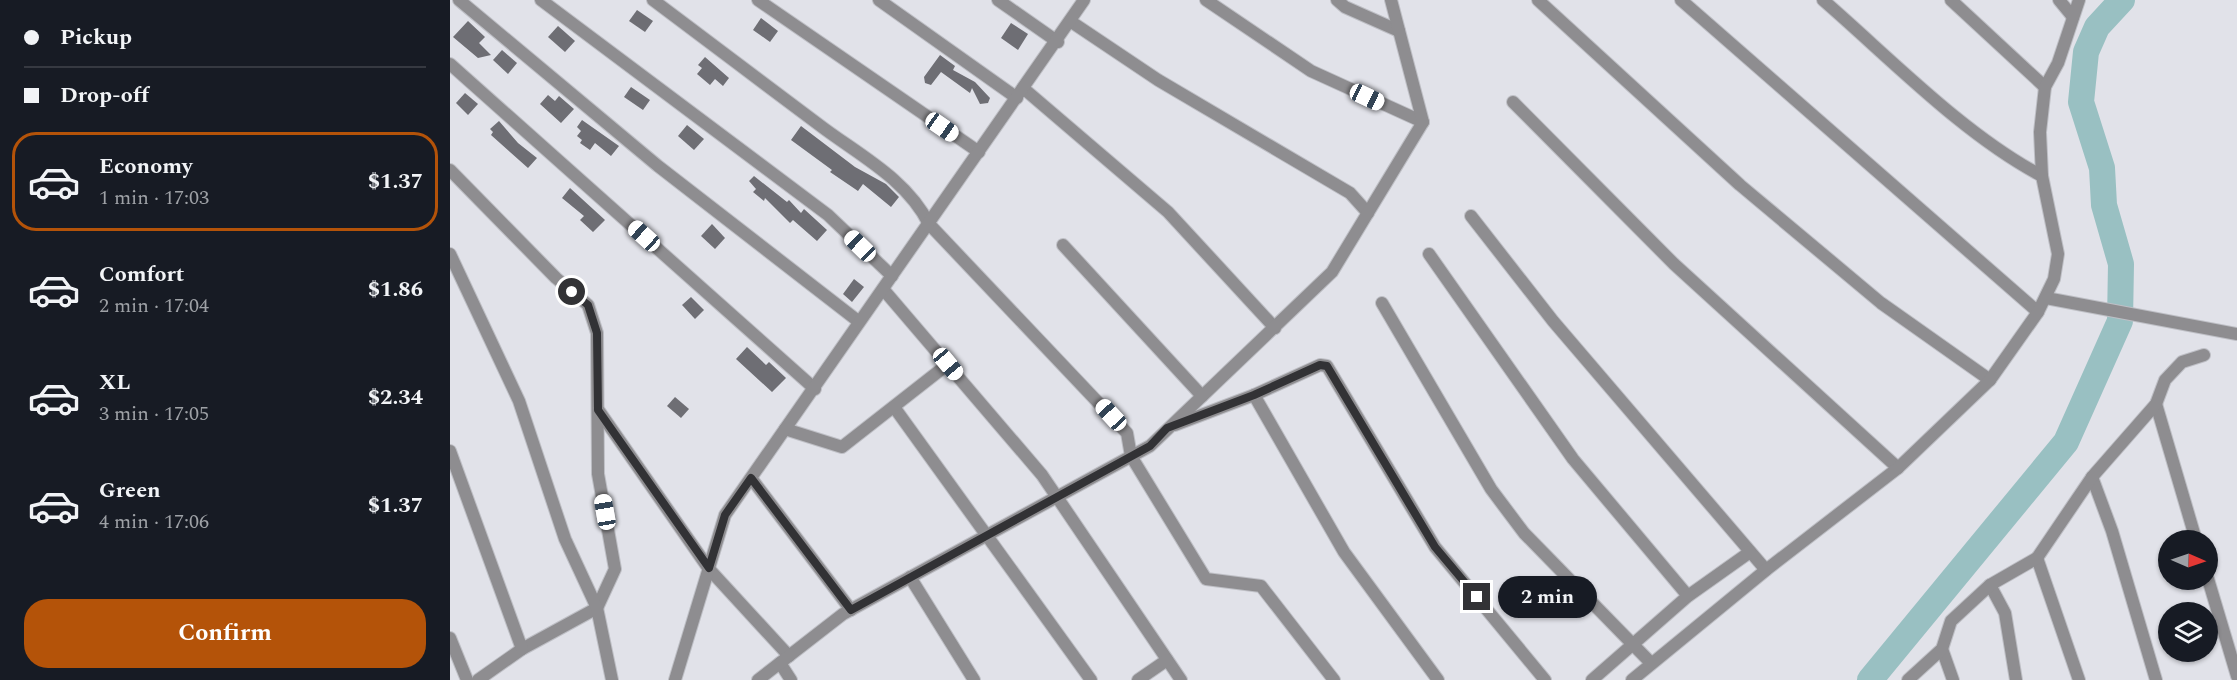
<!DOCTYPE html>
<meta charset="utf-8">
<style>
:root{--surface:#171b24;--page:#242831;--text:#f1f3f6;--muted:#9ea1a6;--line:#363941;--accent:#b45309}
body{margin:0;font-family:Spectral,serif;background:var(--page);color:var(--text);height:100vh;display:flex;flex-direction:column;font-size:22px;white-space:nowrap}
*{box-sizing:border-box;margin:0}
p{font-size:20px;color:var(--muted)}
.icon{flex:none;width:33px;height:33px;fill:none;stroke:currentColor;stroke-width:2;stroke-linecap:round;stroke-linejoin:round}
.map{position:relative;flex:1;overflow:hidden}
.sheet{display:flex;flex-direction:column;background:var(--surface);width:450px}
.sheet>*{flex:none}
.top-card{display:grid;align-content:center;height:132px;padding:0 24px;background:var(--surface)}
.needle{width:39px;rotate:92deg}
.controls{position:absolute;left:1708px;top:530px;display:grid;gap:12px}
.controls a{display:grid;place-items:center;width:60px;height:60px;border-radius:50%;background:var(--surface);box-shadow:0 2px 4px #0004;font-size:30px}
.end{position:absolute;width:27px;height:27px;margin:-14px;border:8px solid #323235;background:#fff;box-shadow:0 0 0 3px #fff}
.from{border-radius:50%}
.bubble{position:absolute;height:42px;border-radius:21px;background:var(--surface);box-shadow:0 2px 4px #0004;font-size:20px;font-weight:700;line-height:42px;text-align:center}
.car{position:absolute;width:18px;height:36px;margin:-18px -9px;border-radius:8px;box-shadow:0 0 4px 2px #0007;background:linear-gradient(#fff 24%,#345 0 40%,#fff 0 76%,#345 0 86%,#fff 0)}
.top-card b{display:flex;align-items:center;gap:21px;height:57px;font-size:22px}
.top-card b+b{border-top:2px solid var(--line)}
.top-card i{width:15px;height:15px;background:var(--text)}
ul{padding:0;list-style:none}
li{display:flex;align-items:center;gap:18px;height:99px;margin:0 12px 9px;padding:0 12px;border:3px solid transparent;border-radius:24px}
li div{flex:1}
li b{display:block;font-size:22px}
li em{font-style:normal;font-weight:700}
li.current{border-color:var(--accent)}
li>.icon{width:54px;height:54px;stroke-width:1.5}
.action{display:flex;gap:12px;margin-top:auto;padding:12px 24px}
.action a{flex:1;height:69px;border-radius:24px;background:var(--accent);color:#fff;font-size:24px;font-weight:700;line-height:69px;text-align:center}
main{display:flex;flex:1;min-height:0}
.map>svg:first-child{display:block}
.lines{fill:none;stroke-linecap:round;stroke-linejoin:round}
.river{stroke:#99c0c2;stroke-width:26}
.building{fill:#6e6e74}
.street-casing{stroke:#bebfc5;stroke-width:14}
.street{stroke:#8e8d90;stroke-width:12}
.route{stroke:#323235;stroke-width:8}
</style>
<main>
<section class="sheet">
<div class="top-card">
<b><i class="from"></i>Pickup</b>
<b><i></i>Drop-off</b>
</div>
<ul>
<li class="current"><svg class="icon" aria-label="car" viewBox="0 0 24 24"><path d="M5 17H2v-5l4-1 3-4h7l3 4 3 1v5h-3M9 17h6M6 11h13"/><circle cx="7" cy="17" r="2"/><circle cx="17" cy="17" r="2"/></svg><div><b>Economy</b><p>1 min · 17:03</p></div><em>$1.37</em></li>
<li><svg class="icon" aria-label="car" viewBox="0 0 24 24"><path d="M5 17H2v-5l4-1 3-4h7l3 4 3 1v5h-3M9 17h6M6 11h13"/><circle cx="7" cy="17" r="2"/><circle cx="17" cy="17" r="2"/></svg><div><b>Comfort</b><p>2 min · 17:04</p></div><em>$1.86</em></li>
<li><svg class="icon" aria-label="car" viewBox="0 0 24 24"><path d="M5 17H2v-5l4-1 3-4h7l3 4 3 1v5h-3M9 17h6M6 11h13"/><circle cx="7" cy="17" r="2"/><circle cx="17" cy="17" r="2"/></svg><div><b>XL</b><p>3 min · 17:05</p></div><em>$2.34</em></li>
<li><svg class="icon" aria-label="car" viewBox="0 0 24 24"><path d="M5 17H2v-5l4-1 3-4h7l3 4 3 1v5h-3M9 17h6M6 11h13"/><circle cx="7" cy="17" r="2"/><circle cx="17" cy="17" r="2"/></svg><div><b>Green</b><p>4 min · 17:06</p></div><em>$1.37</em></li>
</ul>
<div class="action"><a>Confirm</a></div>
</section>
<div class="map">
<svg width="1787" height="680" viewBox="0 0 1787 680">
<rect width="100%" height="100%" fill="#e1e2e9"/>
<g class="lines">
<!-- river -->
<polyline class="river" points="1420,680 1616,442 1670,321 1671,264 1654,205 1652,168 1631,102 1636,52 1647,27 1672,0"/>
</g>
<!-- building -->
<g class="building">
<polygon points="187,10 203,21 195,32 179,21"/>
<polygon points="311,18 328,31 320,42 303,30"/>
<polygon points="18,21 35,37 29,43 41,55 28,58 3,37"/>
<polygon points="561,23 578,34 568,50 551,38"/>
<polygon points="108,26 125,41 115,52 98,37"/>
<polygon points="52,50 67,63 58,74 43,60"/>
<polygon points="490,55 505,66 503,70 525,82 540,98 538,103 530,104 522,88 520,93 491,72 481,85 475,83 474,77"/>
<polygon points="255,57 279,78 273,86 265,79 260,85 247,74 252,68 248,65"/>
<polygon points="181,87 200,100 193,110 174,97"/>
<polygon points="15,93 28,104 18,115 6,103"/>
<polygon points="98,95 105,101 109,96 124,109 111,123 90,104"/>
<polygon points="132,120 169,146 161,156 145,143 140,150 130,143 132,140 127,136 131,131 127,127"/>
<polygon points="49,121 68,143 87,158 78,168 41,135 43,132 40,129"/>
<polygon points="237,125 254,139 244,150 228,136"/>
<polygon points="351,126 405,167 436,184 449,197 441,207 413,184 408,191 380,172 382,170 341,140"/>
<polygon points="304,176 337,202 339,200 351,213 354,209 377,230 367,241 343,220 340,223 315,198 314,201 303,192 306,189 299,181"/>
<polygon points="120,188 155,220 143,232 130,220 134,216 112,198"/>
<polygon points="262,224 275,238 265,249 251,236"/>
<polygon points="404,279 414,287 402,302 393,294"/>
<polygon points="241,297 254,310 245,319 232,305"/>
<polygon points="297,347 316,365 319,362 336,378 322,392 286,359"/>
<polygon points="225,397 239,409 231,418 217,406"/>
</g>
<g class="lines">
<!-- street casing -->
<g class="street-casing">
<g id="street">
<polyline points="9,0 208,166 408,321"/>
<polyline points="91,0 378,215 442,276"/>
<path d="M203,0C258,41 313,83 368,124C407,154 456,178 479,224L677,433L681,456L756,579L811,586L884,680"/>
<polyline points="308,0 529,152"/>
<polyline points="429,0 567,98"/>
<polyline points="548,0 608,42"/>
<polyline points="756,0 861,71 973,122"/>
<polyline points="887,0 895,7 949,31"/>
<polyline points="1088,0 1290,185 1431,303 1540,380"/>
<polyline points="1231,0 1588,312"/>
<path d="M1373,0C1441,59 1514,135 1592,176"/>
<polyline points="1501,0 1595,87"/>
<polyline points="1609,0 1623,17"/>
<polyline points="620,21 708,80 900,193 918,213"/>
<polyline points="0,64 365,389"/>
<polyline points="573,88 718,212 825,328"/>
<polyline points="1063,102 1224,264 1448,468"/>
<polyline points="0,170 106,278 138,305 147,333 148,474 165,569 147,608 72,649 28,680"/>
<polyline points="1021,216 1103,321 1316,570"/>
<polyline points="613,245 752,396"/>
<polyline points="0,254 69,401 115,539 147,608 162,680"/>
<polyline points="979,254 1123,459 1238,596"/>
<polyline points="433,289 592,475 731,680"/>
<polyline points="1596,298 1787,334"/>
<polyline points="932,303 1041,489 1074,533 1201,663"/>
<polyline points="804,395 894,552 988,680"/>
<polyline points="1706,404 1746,540"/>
<polyline points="444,407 641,680"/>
<polyline points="149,411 259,569 339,656"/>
<polyline points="725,425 804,395 870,365 877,366 985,547 1095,680"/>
<polyline points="335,429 392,447 498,364"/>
<polyline points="0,451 72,649"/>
<polyline points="1642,477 1662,531 1706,680"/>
<polyline points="301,478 401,610"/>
<polyline points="1587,558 1629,680"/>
<polyline points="460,577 524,680"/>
<polyline points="1758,579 1787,676"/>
<polyline points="1540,585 1555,613 1566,680"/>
<polyline points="0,638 17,680"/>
<polyline points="1492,649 1503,680"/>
<polyline points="330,663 341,680"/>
<polyline points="225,680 275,515 634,0"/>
<polyline points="308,680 393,614 700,446 882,272 973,122 941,0"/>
<polyline points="688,680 717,660"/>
<polyline points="1142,680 1238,596 1300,552"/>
<polyline points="1182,680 1316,570 1448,468 1540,380 1588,312 1604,279 1608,254 1592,176 1590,132 1595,87 1608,63 1629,0"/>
<polyline points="1458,680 1492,649 1501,621 1540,585 1587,558 1642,477 1706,404 1715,380 1732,362 1754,355"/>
</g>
</g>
<!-- street -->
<use href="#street" class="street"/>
</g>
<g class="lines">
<!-- route -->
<polyline class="route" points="122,292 138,305 147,333 148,410 259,568 275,515 301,478 401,610 700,446 717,428 804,395 870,365 877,366 985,547 1027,597"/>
</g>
</svg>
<div class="controls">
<a><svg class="needle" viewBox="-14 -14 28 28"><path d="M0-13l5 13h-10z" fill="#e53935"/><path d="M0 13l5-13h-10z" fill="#9ea1a6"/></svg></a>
<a><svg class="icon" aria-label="layers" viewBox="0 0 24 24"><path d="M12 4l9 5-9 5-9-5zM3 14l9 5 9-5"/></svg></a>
</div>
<i class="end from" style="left:122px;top:292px"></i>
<i class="end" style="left:1027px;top:597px"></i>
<div class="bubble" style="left:1048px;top:576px;width:99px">2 min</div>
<i class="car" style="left:917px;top:97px;rotate:115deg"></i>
<i class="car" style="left:492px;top:127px;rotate:125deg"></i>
<i class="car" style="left:194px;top:236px;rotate:312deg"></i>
<i class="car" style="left:410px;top:246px;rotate:314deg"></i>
<i class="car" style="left:498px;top:364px;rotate:140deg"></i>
<i class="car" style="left:661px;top:415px;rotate:317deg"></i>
<i class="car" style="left:155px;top:512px;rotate:350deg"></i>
</div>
</main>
